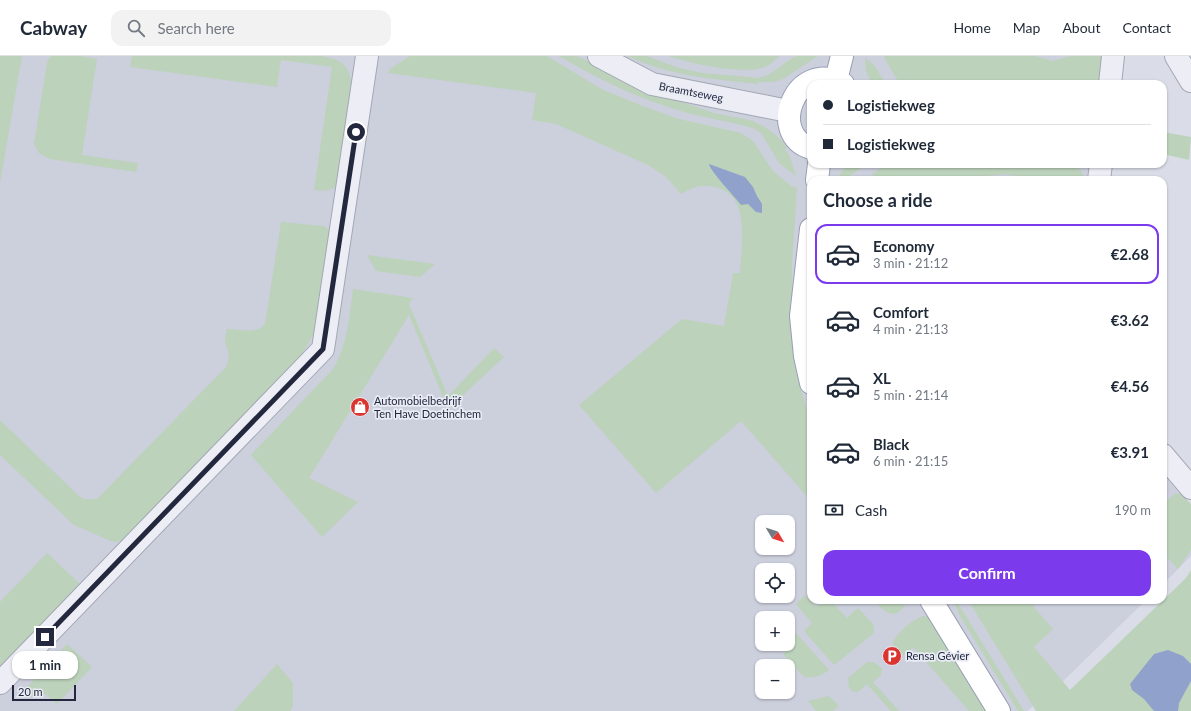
<!DOCTYPE html>
<meta charset="utf-8">
<style>
:root{--surface:#fff;--page:#f2f2f3;--text:#1f2937;--muted:#747a83;--line:#e0e1e3;--accent:#7c3aed}
body{margin:0;font-family:Lato,sans-serif;background:var(--page);color:var(--text);height:100vh;display:flex;flex-direction:column;font-size:15px;white-space:nowrap}
*{box-sizing:border-box;margin:0}
p{font-size:13px;color:var(--muted)}
.icon{flex:none;width:22px;height:22px;fill:none;stroke:currentColor;stroke-width:2;stroke-linecap:round;stroke-linejoin:round}
.map{position:relative;flex:1;overflow:hidden}
.panel{position:absolute;left:807px;top:120px;width:360px;height:428px;display:flex;flex-direction:column;background:var(--surface);border-radius:12px;box-shadow:0 1px 3px #0004}
.panel>*{flex:none}
.guide{position:absolute;left:807px;top:24px;width:360px;height:88px;border-radius:12px;box-shadow:0 1px 3px #0004;display:grid;align-content:center;height:88px;padding:0 16px;background:var(--surface)}
.needle{width:26px;rotate:129deg}
.fabs{position:absolute;left:755px;top:459px;display:grid;gap:8px}
.fabs a{display:grid;place-items:center;width:40px;height:40px;border-radius:8px;background:var(--surface);box-shadow:0 1px 3px #0004;font-size:20px}
.scale{position:absolute;left:12px;bottom:10px;width:64px;box-sizing:border-box;padding-left:4px;border:2px solid #23283e;border-top:0;font-size:11px;line-height:14px;white-space:nowrap;color:#23283e;-webkit-text-stroke:3px #e9ecf5;paint-order:stroke}
.end{position:absolute;width:18px;height:18px;margin:-9px;border:5px solid #23283e;background:#fff;box-shadow:0 0 0 2px #fff}
.from{border-radius:50%}
.bubble{position:absolute;height:28px;border-radius:12px;background:var(--surface);box-shadow:0 1px 3px #0004;font-size:13px;font-weight:700;line-height:28px;text-align:center}
.guide b{display:flex;align-items:center;gap:14px;height:38px;font-size:15px}
.guide b+b{border-top:1px solid var(--line)}
.guide i{width:10px;height:10px;background:var(--text)}
ul{padding:0;list-style:none}
li{display:flex;align-items:center;gap:12px;height:60px;margin:0 8px 6px;padding:0 8px;border:2px solid transparent;border-radius:12px}
li div{flex:1}
li b{display:block;font-size:15px}
li em{font-style:normal;font-weight:700}
li.selected{border-color:var(--accent)}
li>.icon{width:36px;height:36px;stroke-width:1.5}
h2{padding:0 16px;font-size:18px;line-height:48px}
.pay{display:flex;align-items:center;gap:10px;height:44px;padding:0 16px;font-size:15px}
.pay p{margin-inline-start:auto}
.cta{display:flex;gap:8px;margin-top:auto;padding:8px 16px}
.cta a{flex:1;height:46px;border-radius:12px;background:var(--accent);color:#fff;font-size:16px;font-weight:700;line-height:46px;text-align:center}
header{display:flex;align-items:center;gap:24px;box-sizing:border-box;height:56px;padding:0 20px;background:var(--surface);border-bottom:1px solid var(--line)}
header strong{font-size:19px}
nav{display:flex;gap:22px;margin-inline-start:auto;font-size:14px}
.search{width:280px;height:36px;background:var(--page);display:flex;align-items:center;gap:10px;box-sizing:border-box;padding:0 14px;border-radius:12px;color:var(--muted);font-size:15px}
.map>svg:first-child{display:block}
.built{fill:#cccfdc;fill-rule:evenodd}
.green{fill:#bcd2ba}
.water{fill:#90a2cc}
.lines{fill:none;stroke-linecap:round;stroke-linejoin:round}
.minor-casing{stroke:#a3a7b4;stroke-width:24}
.major-casing{stroke:#989eb4;stroke-width:24}
.minor{stroke:#edeef5;stroke-width:22}
.major{stroke:#fff;stroke-width:22}
.route{stroke:#23283e;stroke-width:5}
.labels{text-anchor:middle;stroke-width:3.5;stroke-linejoin:round;paint-order:stroke}
.street-label{font-size:11px;fill:#23283e;stroke:#e9ecf5}
.poi-label{font-size:11px;fill:#23283e;stroke:#e9ecf5;text-anchor:start}
</style>
<header>
<strong>Cabway</strong>
<div class="search"><svg class="icon" aria-label="search" viewBox="0 0 24 24"><circle cx="10" cy="10" r="6"/><path d="M15 15l6 6"/></svg>Search here</div>
<nav><a>Home</a><a>Map</a><a>About</a><a>Contact</a></nav>
</header>
<div class="map">
<svg width="1191" height="655" viewBox="0 0 1191 655">
<rect width="100%" height="100%" fill="#dadde7"/>
<!-- built -->
<g class="built">
<path d="M0,0H1105L1101,28H811V108H1089L1087,124H811V544H1146L1051,637L1027,655H0ZM762,466H788V492H762ZM762,514H788V540H762ZM762,562H788V588H762ZM762,610H788V636H762Z"/>
<polygon points="1163,418 1191,452 1191,500 1163,528"/>
</g>
<!-- green -->
<g class="green">
<polygon points="0,0 22,0 0,127"/>
<polygon points="51,0 80,0 97,3 82,99 138,107 136,116 50,103 39,97 34,88 47,6"/>
<path d="M132,0H321C336,2 350,8 351,26L340,125C333,136 326,135 314,134L332,11L281,4L277,31L130,11Z"/>
<path d="M410,0H547L603,34L643,50L679,63L741,77L753,85L773,115L791,130L797,132L792,208V285L796,316L811,368V445L741,365L656,437L579,349L682,263L724,270L733,217H740C741,191 751,141 718,132C703,127 693,131 681,138L665,120L648,109L556,68L532,64L536,37L388,17L390,13Z"/>
<path d="M559,0H577L639,30L682,46L714,57L754,65V66C768,71 778,80 787,91L785,93L790,101L796,120L779,107L761,77L755,73C732,65 708,63 684,56C640,43 599,24 559,0Z"/>
<path d="M627,0H647L679,12L703,17L759,22C775,19 787,2 798,0C804,0 811,0 818,0L783,23L774,26H758V28C711,23 670,20 627,0Z"/>
<path d="M669,0H780C774,4 770,10 762,12C741,18 690,8 669,0Z"/>
<polygon points="884,0 1035,0 1053,5 1071,0 1104,0 1100,28 900,28 888,9"/>
<polygon points="865,2 874,9 886,28 872,28 866,15"/>
<polygon points="811,47 811,70 807,60"/>
<polygon points="1163,76 1191,81 1189,104 1163,98"/>
<polygon points="849,108 867,108 844,124 837,124 842,115"/>
<polygon points="887,108 1074,108 1082,116 1086,124 1046,124 1004,118 948,124 876,124 872,118"/>
<path d="M281,166L324,170L329,174L330,180L316,273L303,297L126,483L117,486L111,485L74,469L0,399V364L79,440L84,443H97L226,311C230,301 229,298 226,289C224,285 226,277 227,273C241,273 255,279 265,268Z"/>
<polygon points="367,199 435,208 420,221 376,215"/>
<path d="M353,233L413,242L409,248L448,340L494,292L504,301L448,353L409,259L309,422L358,446L322,481L251,399L333,313C348,288 349,262 353,233Z"/>
<polygon points="1180,437 1191,448 1191,494 1178,513 1163,497 1163,447 1175,438"/>
<polygon points="47,497 80,528 0,612 0,546"/>
<polygon points="1191,514 1191,655 1036,655 968,544 1040,544 1033,550 1053,573 1034,591 1070,634 1186,522"/>
<polygon points="805,539 816,551 824,544 830,544 847,562 858,552 873,568 874,575 873,578 834,609 804,575 812,567 796,548"/>
<path d="M874,544H908C897,566 886,558 874,544Z"/>
<polygon points="956,544 1024,655 1018,655 960,560 954,546"/>
<path d="M924,560L929,561L990,655H969L913,591L904,599L897,598C895,595 892,591 893,587C895,578 916,561 924,560Z"/>
<path d="M788,568L829,614C821,620 814,622 804,621L783,598L794,588L788,581Z"/>
<polygon points="67,588 92,611 57,648 46,638 25,642 21,638"/>
<polygon points="867,606 873,606 882,612 881,619 873,626 899,655 891,655 867,628 858,636 853,636 849,632 848,622"/>
<polygon points="277,608 293,627 293,650 290,655 234,655"/>
<polygon points="829,640 839,650 833,655 816,655 808,645"/>
</g>
<!-- water -->
<g class="water">
<path d="M709,108L745,121L753,131L757,140L762,148V157L756,156L748,148L741,149C735,141 710,115 709,108Z"/>
<polygon points="1168,594 1183,600 1191,608 1191,625 1179,647 1178,655 1154,655 1144,643 1132,634 1130,628 1154,598"/>
</g>
<g class="lines">
<!-- minor casing -->
<g class="minor-casing">
<g id="minor">
<polyline points="599,0 652,28 788,55"/>
<polyline points="1176,0 1191,25"/>
<polyline points="1110,28 1113,0"/>
<polyline points="1099,124 1101,108"/>
<polyline points="1163,399 1191,432"/>
<polyline points="0,627 323,293 367,0"/>
</g>
</g>
<!-- major casing -->
<g class="major-casing">
<g id="major">
<polyline points="836,24 842,0"/>
<path d="M811,92C767,79 795,2 843,28"/>
<polyline points="817,124 819,108"/>
<polyline points="811,173 801,260 805,300 811,327"/>
<polyline points="931,544 999,655"/>
</g>
</g>
<!-- minor -->
<use href="#minor" class="minor"/>
<!-- major -->
<use href="#major" class="major"/>
</g>
<g class="lines">
<!-- route -->
<polyline class="route" points="45,581 323,293 356,76"/>
</g>
<!-- icons -->
<defs>
<g id="shop-disc" transform="scale(1)"><circle r="9.5" fill="#dc352f" stroke="#e9ecf5"/><path d="M-5-2.5h2.3a2.7 3.5 0 0 1 5.4 0H5L5.5 6h-11ZM-1.5-2.5h3a1.5 2.3 0 0 0-3 0Z" fill="#fff"/></g>
<g id="parking-disc" transform="scale(1)"><circle r="9.5" fill="#dc352f" stroke="#e9ecf5"/><path d="M-3.5-5.5H1a3.5 3.5 0 0 1 0 7H-1V5.5H-3.5ZM-1-3.4V-.6H.8a1.4 1.4 0 0 0 0-2.8Z" fill="#fff"/></g>
</defs>
<g fill-rule="evenodd">
<use href="#shop-disc" x="360" y="351"/>
<use href="#parking-disc" x="892" y="600"/>
</g>
<g class="labels">
<!-- street labels -->
<g class="street-label">
<text transform="translate(691 36) rotate(11)" y="4">Braamtseweg</text>
</g>
<!-- poi labels -->
<g class="poi-label">
<text x="374" y="349">Automobielbedrijf<tspan x="374" dy="13">Ten Have Doetinchem</tspan></text>
<text x="906" y="604">Rensa Gévier</text>
</g>
</g>
</svg>
<div class="fabs">
<a><svg class="needle" viewBox="-14 -14 28 28"><path d="M0-13l5 13h-10z" fill="#e53935"/><path d="M0 13l5-13h-10z" fill="#747a83"/></svg></a>
<a><svg class="icon" aria-label="locate" viewBox="0 0 24 24"><circle cx="12" cy="12" r="6"/><path d="M12 2v4M12 18v4M2 12h4M18 12h4"/></svg></a>
<a>+</a>
<a>−</a>
</div>
<div class="scale">20 m</div>
<i class="end from" style="left:356px;top:76px"></i>
<i class="end" style="left:45px;top:581px"></i>
<div class="bubble" style="left:12px;top:595px;width:66px">1 min</div>
<div class="guide">
<b><i class="from"></i>Logistiekweg</b>
<b><i></i>Logistiekweg</b>
</div>
<section class="panel">
<h2>Choose a ride</h2>
<ul>
<li class="selected"><svg class="icon" aria-label="car" viewBox="0 0 24 24"><path d="M5 17H2v-5l4-1 3-4h7l3 4 3 1v5h-3M9 17h6M6 11h13"/><circle cx="7" cy="17" r="2"/><circle cx="17" cy="17" r="2"/></svg><div><b>Economy</b><p>3 min · 21:12</p></div><em>€2.68</em></li>
<li><svg class="icon" aria-label="car" viewBox="0 0 24 24"><path d="M5 17H2v-5l4-1 3-4h7l3 4 3 1v5h-3M9 17h6M6 11h13"/><circle cx="7" cy="17" r="2"/><circle cx="17" cy="17" r="2"/></svg><div><b>Comfort</b><p>4 min · 21:13</p></div><em>€3.62</em></li>
<li><svg class="icon" aria-label="car" viewBox="0 0 24 24"><path d="M5 17H2v-5l4-1 3-4h7l3 4 3 1v5h-3M9 17h6M6 11h13"/><circle cx="7" cy="17" r="2"/><circle cx="17" cy="17" r="2"/></svg><div><b>XL</b><p>5 min · 21:14</p></div><em>€4.56</em></li>
<li><svg class="icon" aria-label="car" viewBox="0 0 24 24"><path d="M5 17H2v-5l4-1 3-4h7l3 4 3 1v5h-3M9 17h6M6 11h13"/><circle cx="7" cy="17" r="2"/><circle cx="17" cy="17" r="2"/></svg><div><b>Black</b><p>6 min · 21:15</p></div><em>€3.91</em></li>
</ul>
<div class="pay"><svg class="icon" aria-label="cash" viewBox="0 0 24 24"><path d="M3 7h18v10H3z"/><circle cx="12" cy="12" r="2"/></svg>Cash<p>190 m</p></div>
<div class="cta"><a>Confirm</a></div>
</section>
</div>
